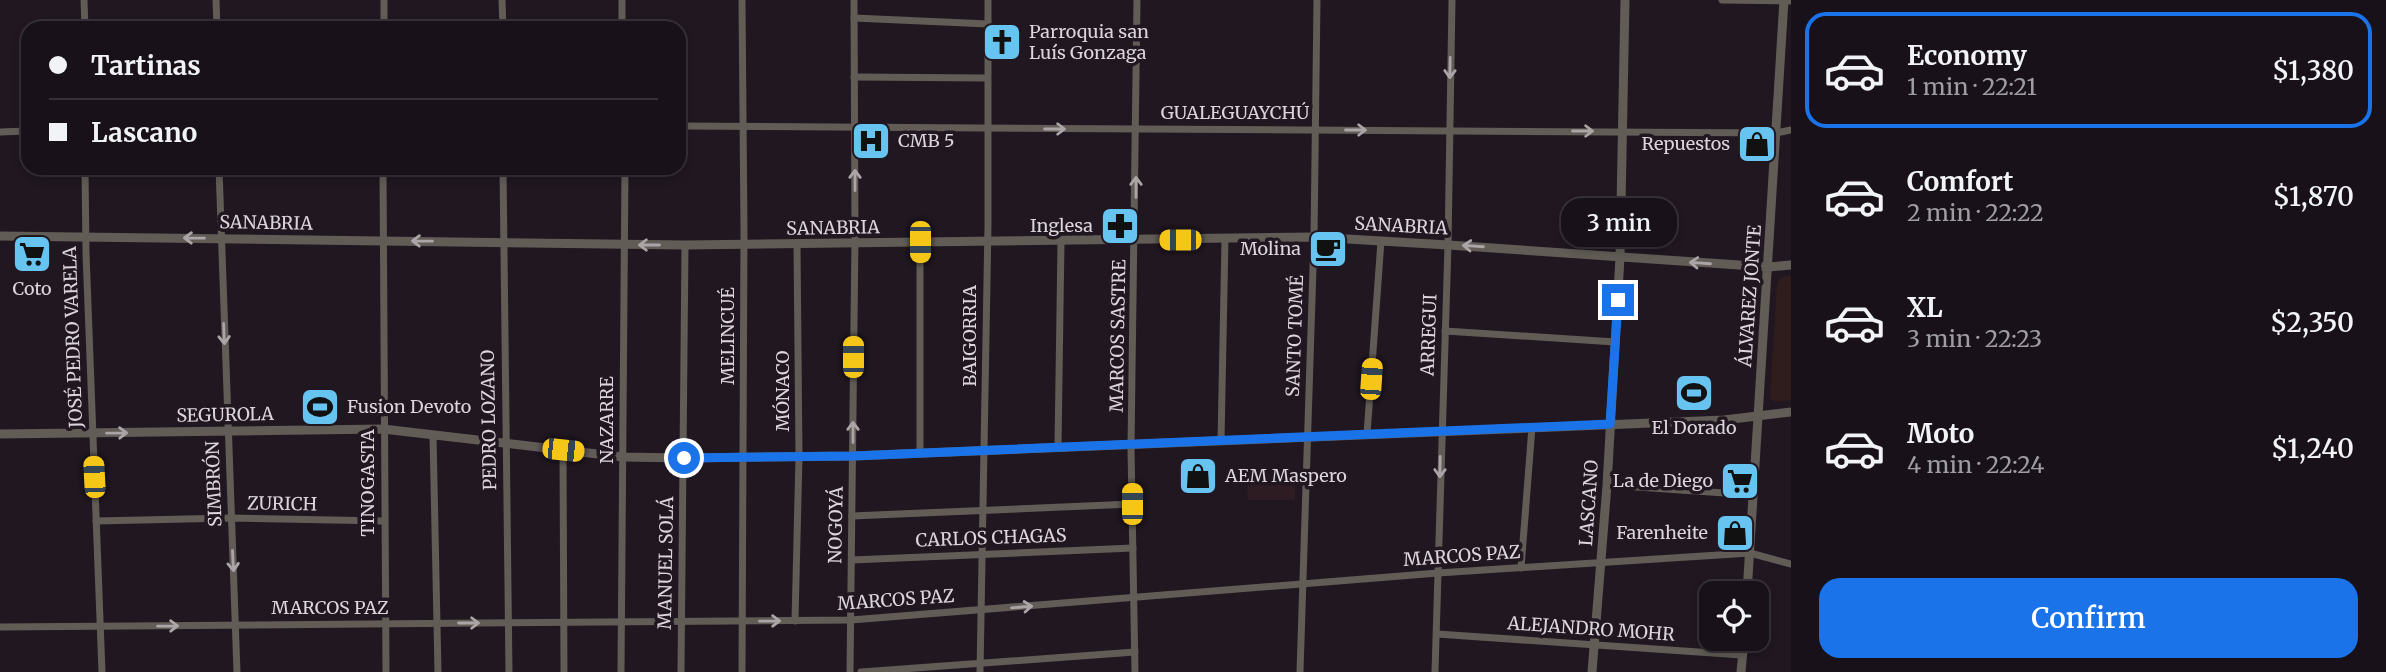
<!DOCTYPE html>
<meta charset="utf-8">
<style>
:root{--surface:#181119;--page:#251f26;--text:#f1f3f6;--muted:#9f9da2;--line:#363138;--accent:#1a73e8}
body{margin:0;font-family:Merriweather,serif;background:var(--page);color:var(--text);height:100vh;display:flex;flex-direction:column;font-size:26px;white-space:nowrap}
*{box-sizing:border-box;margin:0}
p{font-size:23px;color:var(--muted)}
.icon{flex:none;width:38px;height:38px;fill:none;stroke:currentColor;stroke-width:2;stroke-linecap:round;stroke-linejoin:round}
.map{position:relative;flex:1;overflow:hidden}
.drawer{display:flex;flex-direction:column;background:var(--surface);width:595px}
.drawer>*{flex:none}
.hud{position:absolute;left:21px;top:21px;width:665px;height:154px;border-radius:21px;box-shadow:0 4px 10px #0003,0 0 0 2px var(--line);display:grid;align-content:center;height:154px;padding:0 28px;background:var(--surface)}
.fabs{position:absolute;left:1699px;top:581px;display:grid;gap:14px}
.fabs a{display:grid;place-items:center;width:70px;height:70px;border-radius:14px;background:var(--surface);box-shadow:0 4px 10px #0003,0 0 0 2px var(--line);font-size:35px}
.end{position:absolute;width:32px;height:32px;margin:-16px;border:9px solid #1a73e8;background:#fff;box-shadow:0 0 0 4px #fff}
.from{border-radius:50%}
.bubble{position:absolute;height:49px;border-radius:21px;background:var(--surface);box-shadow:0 4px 10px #0003,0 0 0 2px var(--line);font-size:23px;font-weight:600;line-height:49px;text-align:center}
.car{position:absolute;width:21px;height:42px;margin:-21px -10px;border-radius:9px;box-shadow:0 0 5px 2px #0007;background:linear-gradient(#f5c518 24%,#345 0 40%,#f5c518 0 76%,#345 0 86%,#f5c518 0)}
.hud b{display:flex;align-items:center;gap:24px;height:66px;font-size:26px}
.hud b+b{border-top:2px solid var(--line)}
.hud i{width:18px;height:18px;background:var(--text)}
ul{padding:12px 0 0;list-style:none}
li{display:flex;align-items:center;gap:21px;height:116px;margin:0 14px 10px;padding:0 14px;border:4px solid transparent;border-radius:21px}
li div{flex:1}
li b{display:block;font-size:26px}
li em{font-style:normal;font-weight:600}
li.active{border-color:var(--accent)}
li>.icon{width:63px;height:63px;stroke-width:1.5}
.cta{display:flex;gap:14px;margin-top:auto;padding:14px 28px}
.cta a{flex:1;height:80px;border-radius:21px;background:var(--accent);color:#fff;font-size:28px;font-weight:600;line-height:80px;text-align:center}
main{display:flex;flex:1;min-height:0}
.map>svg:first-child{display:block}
.education{fill:#2d1c22}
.medical{fill:#2f1c1c}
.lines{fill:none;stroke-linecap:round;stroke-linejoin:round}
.minor{stroke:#615c56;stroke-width:7}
.tertiary{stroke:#615c56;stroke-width:9}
.oneway{stroke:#aba5a7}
.route{stroke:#1a73e8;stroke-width:9}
.labels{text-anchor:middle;stroke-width:7;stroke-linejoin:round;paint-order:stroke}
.poi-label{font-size:18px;fill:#dcd5dd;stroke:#201721;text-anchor:end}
.street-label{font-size:18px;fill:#dcd5dd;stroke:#201721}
</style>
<main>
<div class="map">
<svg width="1791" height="672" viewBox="0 0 1791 672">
<rect width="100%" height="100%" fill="#201721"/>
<!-- education -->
<polygon class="education" points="1247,479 1295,480 1295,500 1248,500"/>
<!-- medical -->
<polygon class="medical" points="1791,275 1791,400 1775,402 1770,398 1777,283 1781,277"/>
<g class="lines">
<!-- minor -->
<g class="minor">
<polyline points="84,0 85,28"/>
<polyline points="216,0 217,28"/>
<polyline points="502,0 503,28"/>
<polyline points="622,0 622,28"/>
<polyline points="1722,0 1791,1"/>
<polyline points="854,18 988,24"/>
<polyline points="384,28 384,0"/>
<polyline points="854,77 987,78"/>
<polyline points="679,126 1776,133 1791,130"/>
<polyline points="0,132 28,131"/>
<polyline points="85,168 86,253 102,672"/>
<polyline points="219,168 237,672"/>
<polyline points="383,168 386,672"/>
<polyline points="503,168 509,672"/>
<polyline points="1445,331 1615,342"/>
<polyline points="1367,434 1381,241"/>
<polyline points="433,435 438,672"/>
<polyline points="1221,441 1225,239"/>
<polyline points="1058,446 1061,241"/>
<polyline points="563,450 564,672"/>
<polyline points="920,452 920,242"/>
<polyline points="1607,485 1754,495"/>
<polyline points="852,516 1132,504"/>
<polyline points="96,521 231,518 384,521"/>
<polyline points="852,560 1133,548"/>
<polyline points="1521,568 1532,427"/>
<polyline points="795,621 799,456 797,244"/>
<polyline points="0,627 851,620 1438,573 1750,553 1791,564"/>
<polyline points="1437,634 1742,655"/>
<polyline points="621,672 625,168"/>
<polyline points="681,672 685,245"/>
<polyline points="742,672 744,231 742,0"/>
<polyline points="850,672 855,237 854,0"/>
<polyline points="861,672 1135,652"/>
<polyline points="980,672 988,225 988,0"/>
<polyline points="1135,672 1131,448 1137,0"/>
<polyline points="1300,672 1314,237 1317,0"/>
<polyline points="1435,672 1448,245 1452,0"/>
</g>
<!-- tertiary -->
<g class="tertiary">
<polyline points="0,236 685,245 1314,237 1448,245 1768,267 1791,265"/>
<polyline points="0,434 383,429 623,457 684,458 853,456 1724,420 1791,412"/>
<polyline points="1747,593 1784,0"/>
<polyline points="1592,672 1607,485 1620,257 1625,0"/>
<polyline points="1741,672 1744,639"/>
</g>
</g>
<!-- one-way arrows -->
<defs><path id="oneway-shaft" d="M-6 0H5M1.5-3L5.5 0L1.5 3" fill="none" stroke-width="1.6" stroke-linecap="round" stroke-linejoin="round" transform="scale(1.75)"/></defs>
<g class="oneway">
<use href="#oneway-shaft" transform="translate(1450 68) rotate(91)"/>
<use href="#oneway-shaft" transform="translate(1055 129)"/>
<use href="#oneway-shaft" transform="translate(1356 130)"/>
<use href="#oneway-shaft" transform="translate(1583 131)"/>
<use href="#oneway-shaft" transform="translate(855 180) rotate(-90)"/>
<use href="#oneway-shaft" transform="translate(1136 187) rotate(-90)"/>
<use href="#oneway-shaft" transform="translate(194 238) rotate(-179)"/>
<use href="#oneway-shaft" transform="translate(422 241) rotate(-179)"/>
<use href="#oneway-shaft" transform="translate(649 245) rotate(-180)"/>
<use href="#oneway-shaft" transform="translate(1473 246) rotate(-176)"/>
<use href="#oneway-shaft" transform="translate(1700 263) rotate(-176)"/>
<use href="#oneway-shaft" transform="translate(224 334) rotate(88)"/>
<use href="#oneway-shaft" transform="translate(853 432) rotate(-90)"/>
<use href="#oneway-shaft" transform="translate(117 433) rotate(-1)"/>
<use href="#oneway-shaft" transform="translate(1440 467) rotate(91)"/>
<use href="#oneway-shaft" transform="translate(233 561) rotate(87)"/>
<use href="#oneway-shaft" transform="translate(1022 607) rotate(-5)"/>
<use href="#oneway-shaft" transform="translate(770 621) rotate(-1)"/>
<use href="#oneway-shaft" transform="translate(469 623)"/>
<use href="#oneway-shaft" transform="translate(168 626) rotate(-1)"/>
</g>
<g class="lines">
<!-- route -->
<polyline class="route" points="684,458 853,456 1610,424 1618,300"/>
</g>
<!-- icons -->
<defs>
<g id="church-square" transform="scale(2.0125)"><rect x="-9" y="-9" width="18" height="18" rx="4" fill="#67c4f0" stroke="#201721"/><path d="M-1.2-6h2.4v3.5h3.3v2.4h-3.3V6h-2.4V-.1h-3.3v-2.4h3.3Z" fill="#111"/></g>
<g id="hospital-square" transform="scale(2.0125)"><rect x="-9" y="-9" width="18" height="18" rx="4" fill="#67c4f0" stroke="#201721"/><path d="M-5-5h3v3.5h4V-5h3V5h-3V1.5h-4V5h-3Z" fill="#111"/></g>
<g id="shop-square" transform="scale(2.0125)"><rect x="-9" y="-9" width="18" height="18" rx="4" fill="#67c4f0" stroke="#201721"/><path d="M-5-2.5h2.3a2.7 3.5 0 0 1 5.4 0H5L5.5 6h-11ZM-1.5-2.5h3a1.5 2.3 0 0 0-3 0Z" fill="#111"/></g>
<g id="pharmacy-square" transform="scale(2.0125)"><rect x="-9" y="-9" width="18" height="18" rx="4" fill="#67c4f0" stroke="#201721"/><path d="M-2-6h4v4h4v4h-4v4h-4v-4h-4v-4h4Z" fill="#111"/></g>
<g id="cafe-square" transform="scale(2.0125)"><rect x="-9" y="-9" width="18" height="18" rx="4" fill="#67c4f0" stroke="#201721"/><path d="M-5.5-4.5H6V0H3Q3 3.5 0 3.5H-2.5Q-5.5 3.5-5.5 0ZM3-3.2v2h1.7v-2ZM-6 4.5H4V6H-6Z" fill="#111"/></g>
<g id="supermarket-square" transform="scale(2.0125)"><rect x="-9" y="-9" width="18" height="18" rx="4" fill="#67c4f0" stroke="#201721"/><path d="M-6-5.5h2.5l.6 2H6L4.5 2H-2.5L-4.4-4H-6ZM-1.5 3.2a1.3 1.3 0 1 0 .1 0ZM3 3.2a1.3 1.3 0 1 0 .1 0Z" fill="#111"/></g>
<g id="stadium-square" transform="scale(2.0125)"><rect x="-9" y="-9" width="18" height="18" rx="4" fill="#67c4f0" stroke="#201721"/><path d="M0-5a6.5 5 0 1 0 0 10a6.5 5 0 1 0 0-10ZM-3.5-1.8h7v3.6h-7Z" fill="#111"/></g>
</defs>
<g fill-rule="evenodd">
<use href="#church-square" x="1002" y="42"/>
<use href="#hospital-square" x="871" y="141"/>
<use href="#shop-square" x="1757" y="144"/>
<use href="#pharmacy-square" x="1120" y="226"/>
<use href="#cafe-square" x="1328" y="249"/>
<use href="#supermarket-square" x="32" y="254"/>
<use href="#stadium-square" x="1694" y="393"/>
<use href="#stadium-square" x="320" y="407"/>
<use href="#shop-square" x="1198" y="476"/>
<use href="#supermarket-square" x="1740" y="481"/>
<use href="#shop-square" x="1735" y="533"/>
</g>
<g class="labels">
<!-- poi labels -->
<g class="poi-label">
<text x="1029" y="38" text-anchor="start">Parroquia san<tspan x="1029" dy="21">Luís Gonzaga</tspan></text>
<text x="898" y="147" text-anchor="start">CMB 5</text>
<text x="1730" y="150">Repuestos</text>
<text x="1093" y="232">Inglesa</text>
<text x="1301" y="255">Molina</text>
<text x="32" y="295" text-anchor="middle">Coto</text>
<text x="347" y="413" text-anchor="start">Fusion Devoto</text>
<text x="1694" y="434" text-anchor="middle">El Dorado</text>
<text x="1225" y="482" text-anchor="start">AEM Maspero</text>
<text x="1713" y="487">La de Diego</text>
<text x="1708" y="539">Farenheite</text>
</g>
<!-- street labels -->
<g class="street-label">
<text x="1235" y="119">GUALEGUAYCHÚ</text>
<text transform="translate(266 223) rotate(1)" y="6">SANABRIA</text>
<text transform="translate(1401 226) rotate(3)" y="6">SANABRIA</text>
<text transform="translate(833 228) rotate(-1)" y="6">SANABRIA</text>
<text transform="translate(1750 296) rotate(-86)" y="6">ÁLVAREZ JONTE</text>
<text transform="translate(1429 335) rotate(-88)" y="6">ARREGUI</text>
<text transform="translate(728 336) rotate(-90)" y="6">MELINCUÉ</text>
<text transform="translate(970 336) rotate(-90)" y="6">BAIGORRIA</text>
<text transform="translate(1118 336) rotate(-89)" y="6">MARCOS SASTRE</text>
<text transform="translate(1295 336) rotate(-88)" y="6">SANTO TOMÉ</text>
<text transform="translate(73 337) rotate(-92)" y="6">JOSÉ PEDRO VARELA</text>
<text transform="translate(783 391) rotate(-90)" y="6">MÓNACO</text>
<text transform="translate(225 415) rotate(-1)" y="6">SEGUROLA</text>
<text transform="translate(489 420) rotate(-91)" y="6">PEDRO LOZANO</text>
<text transform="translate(607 420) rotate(-90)" y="6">NAZARRE</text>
<text transform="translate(368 483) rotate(-90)" y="6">TINOGASTA</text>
<text transform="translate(214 484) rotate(-92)" y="6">SIMBRÓN</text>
<text transform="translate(1589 503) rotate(-86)" y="6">LASCANO</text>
<text transform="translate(282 504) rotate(1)" y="6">ZURICH</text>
<text transform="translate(836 525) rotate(-89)" y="6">NOGOYÁ</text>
<text transform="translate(991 538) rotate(-2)" y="6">CARLOS CHAGAS</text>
<text transform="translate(1462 556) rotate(-4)" y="6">MARCOS PAZ</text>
<text transform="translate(666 563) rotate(-89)" y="6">MANUEL SOLÁ</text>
<text transform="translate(896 600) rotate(-4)" y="6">MARCOS PAZ</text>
<text x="330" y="614">MARCOS PAZ</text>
<text transform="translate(1591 629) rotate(4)" y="6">ALEJANDRO MOHR</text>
</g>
</g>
</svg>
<div class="fabs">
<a><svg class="icon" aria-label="locate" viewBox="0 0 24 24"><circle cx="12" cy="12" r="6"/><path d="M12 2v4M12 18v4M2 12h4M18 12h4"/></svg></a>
</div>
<i class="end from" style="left:684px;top:458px"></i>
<i class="end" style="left:1618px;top:300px"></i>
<div class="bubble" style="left:1561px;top:198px;width:116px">3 min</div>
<i class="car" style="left:1180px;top:240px;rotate:270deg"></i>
<i class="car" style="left:920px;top:242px;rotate:180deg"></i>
<i class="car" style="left:853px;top:357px;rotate:0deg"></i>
<i class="car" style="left:1371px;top:379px;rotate:4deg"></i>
<i class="car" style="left:563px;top:450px;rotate:96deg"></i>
<i class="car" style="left:94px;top:477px;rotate:357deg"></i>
<i class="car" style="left:1132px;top:504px;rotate:0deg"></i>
<div class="hud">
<b><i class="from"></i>Tartinas</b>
<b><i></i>Lascano</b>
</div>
</div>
<section class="drawer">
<ul>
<li class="active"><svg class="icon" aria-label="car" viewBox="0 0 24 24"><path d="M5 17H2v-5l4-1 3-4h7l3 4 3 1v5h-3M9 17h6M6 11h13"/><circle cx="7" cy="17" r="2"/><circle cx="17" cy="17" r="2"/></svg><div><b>Economy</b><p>1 min · 22:21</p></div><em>$1,380</em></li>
<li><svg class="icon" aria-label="car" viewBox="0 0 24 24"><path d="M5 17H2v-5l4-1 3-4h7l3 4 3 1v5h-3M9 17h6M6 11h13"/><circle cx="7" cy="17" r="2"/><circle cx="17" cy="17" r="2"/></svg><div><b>Comfort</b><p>2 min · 22:22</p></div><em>$1,870</em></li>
<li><svg class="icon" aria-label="car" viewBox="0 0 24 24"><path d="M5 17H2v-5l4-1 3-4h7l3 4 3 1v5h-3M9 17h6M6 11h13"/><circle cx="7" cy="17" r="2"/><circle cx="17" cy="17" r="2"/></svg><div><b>XL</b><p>3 min · 22:23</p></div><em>$2,350</em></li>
<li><svg class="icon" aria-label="car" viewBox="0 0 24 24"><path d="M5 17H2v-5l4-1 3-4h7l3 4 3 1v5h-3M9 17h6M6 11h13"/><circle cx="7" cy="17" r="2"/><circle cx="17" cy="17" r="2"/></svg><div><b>Moto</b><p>4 min · 22:24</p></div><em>$1,240</em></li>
</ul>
<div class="cta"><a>Confirm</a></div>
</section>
</main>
